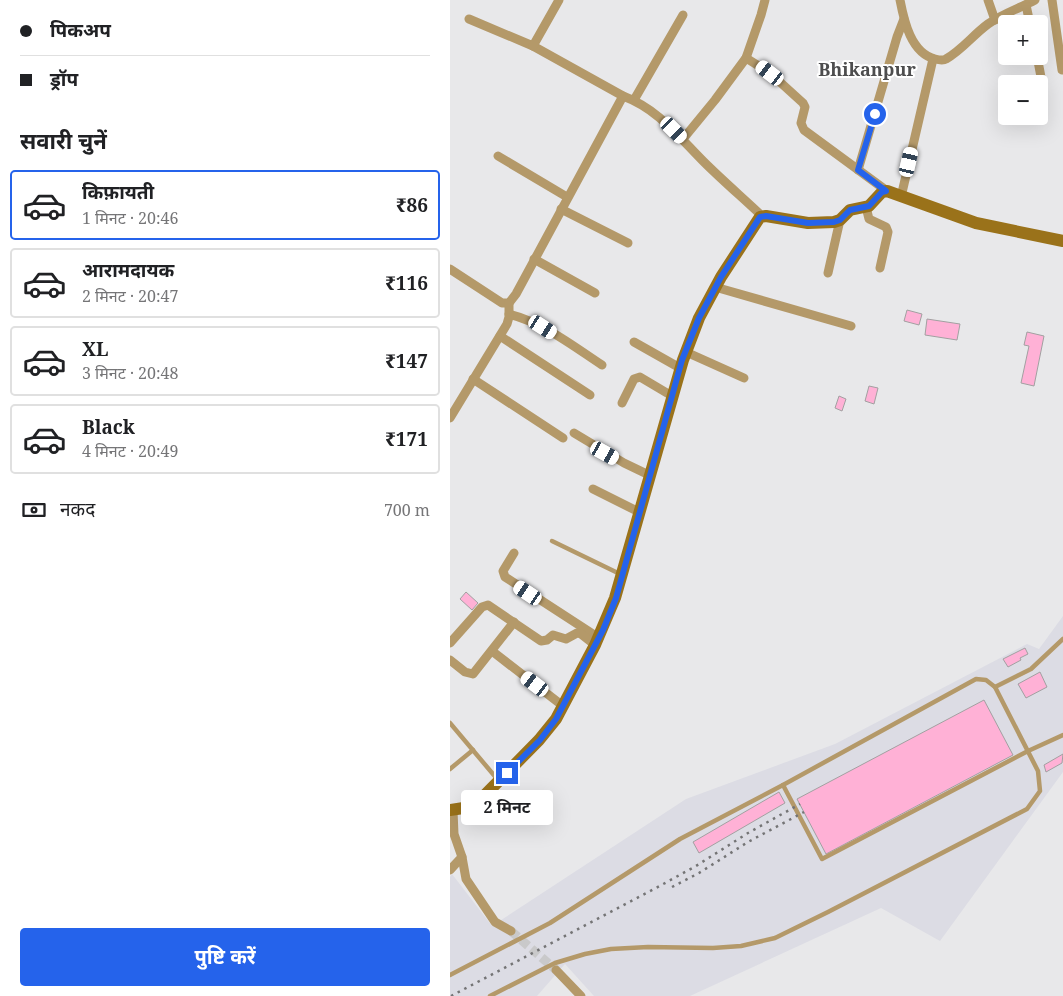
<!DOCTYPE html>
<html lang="hi">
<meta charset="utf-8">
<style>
:root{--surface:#fff;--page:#f6f6f6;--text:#202124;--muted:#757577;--line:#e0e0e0;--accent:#2563eb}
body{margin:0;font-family:"Noto Serif","Noto Sans Devanagari",serif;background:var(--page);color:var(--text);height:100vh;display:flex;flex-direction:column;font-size:19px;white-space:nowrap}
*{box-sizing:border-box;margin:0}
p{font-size:16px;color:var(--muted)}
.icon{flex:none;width:28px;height:28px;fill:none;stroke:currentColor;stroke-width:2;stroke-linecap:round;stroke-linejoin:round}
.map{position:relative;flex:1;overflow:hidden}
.sheet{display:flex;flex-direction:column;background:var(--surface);width:450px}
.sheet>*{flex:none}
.banner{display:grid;align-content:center;height:110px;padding:0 20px;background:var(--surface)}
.tools{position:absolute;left:548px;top:15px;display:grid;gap:10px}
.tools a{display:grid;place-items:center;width:50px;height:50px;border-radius:5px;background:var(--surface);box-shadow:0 5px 20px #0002;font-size:25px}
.end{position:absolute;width:22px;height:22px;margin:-11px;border:6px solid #2563eb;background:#fff;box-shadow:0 0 0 2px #fff}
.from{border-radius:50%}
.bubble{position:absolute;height:35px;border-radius:5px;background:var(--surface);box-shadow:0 5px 20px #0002;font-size:16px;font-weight:700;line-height:35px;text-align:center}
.car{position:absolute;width:15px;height:30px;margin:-15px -8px;border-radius:6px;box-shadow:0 0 4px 1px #0007;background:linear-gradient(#fff 24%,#345 0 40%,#fff 0 76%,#345 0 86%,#fff 0)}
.banner b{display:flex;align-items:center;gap:18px;height:48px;font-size:19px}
.banner b+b{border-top:1px solid var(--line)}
.banner i{width:12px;height:12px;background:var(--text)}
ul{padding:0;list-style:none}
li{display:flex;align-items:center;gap:15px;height:70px;margin:0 10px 8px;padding:0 10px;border:2px solid var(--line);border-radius:5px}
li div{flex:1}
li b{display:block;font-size:19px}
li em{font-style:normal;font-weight:700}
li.on{border-color:var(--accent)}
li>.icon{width:45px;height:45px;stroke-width:1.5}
h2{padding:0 20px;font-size:22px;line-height:60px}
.pay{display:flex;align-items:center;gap:12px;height:55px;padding:0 20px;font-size:19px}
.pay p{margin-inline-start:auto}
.primary-button{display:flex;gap:10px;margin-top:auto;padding:10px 20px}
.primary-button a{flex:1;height:58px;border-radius:5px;background:var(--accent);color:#fff;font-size:20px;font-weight:700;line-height:58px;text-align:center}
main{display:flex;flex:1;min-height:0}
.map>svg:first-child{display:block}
.built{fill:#dcdce4}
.building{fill:#ffb1d6;stroke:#a2a0a1}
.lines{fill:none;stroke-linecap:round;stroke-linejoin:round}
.street-tunnel{stroke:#c9c9ca;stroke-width:9;stroke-dasharray:9 4.5;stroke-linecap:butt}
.lane{stroke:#b49969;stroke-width:4.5}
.street{stroke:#b49969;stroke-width:9}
.secondary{stroke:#9a721a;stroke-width:12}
.rail{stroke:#747475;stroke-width:2.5;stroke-dasharray:2.5 5;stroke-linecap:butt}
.route{stroke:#2563eb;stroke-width:6}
.labels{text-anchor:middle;stroke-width:4;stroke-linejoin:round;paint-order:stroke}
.quarter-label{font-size:18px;font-weight:bold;fill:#4d4d4e;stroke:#fff}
</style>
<main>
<section class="sheet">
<div class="banner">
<b><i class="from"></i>पिकअप</b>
<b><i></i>ड्रॉप</b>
</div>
<h2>सवारी चुनें</h2>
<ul>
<li class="on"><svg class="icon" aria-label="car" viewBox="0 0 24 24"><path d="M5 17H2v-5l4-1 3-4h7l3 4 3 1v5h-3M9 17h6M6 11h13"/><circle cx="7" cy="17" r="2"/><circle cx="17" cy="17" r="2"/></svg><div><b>किफ़ायती</b><p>1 मिनट · 20:46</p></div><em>₹86</em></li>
<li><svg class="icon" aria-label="car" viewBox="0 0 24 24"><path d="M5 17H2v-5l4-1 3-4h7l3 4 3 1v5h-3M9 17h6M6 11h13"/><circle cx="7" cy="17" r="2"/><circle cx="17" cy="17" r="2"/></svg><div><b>आरामदायक</b><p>2 मिनट · 20:47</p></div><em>₹116</em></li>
<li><svg class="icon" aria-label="car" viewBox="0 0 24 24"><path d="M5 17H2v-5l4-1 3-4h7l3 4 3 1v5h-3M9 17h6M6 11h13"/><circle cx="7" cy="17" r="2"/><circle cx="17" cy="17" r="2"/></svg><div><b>XL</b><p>3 मिनट · 20:48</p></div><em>₹147</em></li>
<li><svg class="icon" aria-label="car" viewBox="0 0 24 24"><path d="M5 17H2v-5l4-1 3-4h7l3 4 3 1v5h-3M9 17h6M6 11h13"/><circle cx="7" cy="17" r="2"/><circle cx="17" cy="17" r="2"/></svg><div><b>Black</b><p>4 मिनट · 20:49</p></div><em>₹171</em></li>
</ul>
<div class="pay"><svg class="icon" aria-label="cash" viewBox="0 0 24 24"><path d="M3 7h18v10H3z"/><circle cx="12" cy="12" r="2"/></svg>नकद<p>700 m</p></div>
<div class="primary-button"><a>पुष्टि करें</a></div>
</section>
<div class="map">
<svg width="613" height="996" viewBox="0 0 613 996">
<rect width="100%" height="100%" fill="#e8e8ea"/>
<!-- built -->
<polygon class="built" points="613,616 613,772 490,941 431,908 240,996 144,996 115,964 87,996 0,996 0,877 2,874 42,926 236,799 385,744 577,644 589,649"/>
<!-- building -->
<g class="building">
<polygon points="457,310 472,314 469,325 454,321"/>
<polygon points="477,319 510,324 507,340 475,335"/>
<polygon points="577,332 594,336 584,386 571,383 579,346 574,345"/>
<polygon points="419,386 428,388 424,404 415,401"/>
<polygon points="389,396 396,399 392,411 385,408"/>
<polygon points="16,592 28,603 22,610 10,599"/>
<polygon points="575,648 578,654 570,658 571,660 558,667 553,659"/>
<polygon points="590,672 597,687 576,698 568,684"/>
<polygon points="534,700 563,755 376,854 347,799"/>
<polygon points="613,754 612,763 596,772 594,765"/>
<polygon points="329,792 335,803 249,853 243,842"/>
</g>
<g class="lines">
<!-- street-tunnel -->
<polyline class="street-tunnel" points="61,931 106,970"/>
<!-- lane -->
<g class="lane">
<polyline points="102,541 170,574"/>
<polyline points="545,687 581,669 613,639"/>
<polyline points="0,723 48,780"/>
<polyline points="0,769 23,750"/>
<polyline points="333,785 372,859 578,751 613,735"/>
<polyline points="0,975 100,923 230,839 333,785 526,679 536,680 545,687 588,771 590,791 577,809 378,912 325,938 291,946 263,948 198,947 161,949 135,954 105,963 40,996"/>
</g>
<!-- street -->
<g class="street">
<path d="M450,0C454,21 461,53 485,59C489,60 493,61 496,59C512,50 523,35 538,24C552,14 570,8 585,0"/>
<polyline points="538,0 545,20"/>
<polyline points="602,0 612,70"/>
<polyline points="576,5 580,24"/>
<path d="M19,19L83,46L173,96C208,109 228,136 253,161C272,180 293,198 312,216"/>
<polyline points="83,46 109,0"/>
<polyline points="587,56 591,77"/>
<polyline points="296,58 320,73 353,103 355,107 351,123 354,130 437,191"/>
<polyline points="184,100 233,15"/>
<polyline points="233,139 265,100 296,58 311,15 315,0"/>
<polyline points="48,156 117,197"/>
<polyline points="408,170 447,37 454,19"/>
<polyline points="451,197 483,59"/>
<polyline points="416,207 419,219 436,227 438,232 430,268"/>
<polyline points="111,209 178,243"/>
<polyline points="84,259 145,293"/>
<polyline points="0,269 52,303 59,303 66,294 173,96"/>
<polyline points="378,273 390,220"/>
<polyline points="265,287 401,326"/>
<path d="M59,314C94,323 123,346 152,365"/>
<polyline points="50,336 140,395"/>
<polyline points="184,342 230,368"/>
<polyline points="236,352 294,378"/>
<polyline points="23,379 113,438"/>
<polyline points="172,403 184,379 190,377 222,396"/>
<polyline points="0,418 57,324 59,317 59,303"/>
<polyline points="124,433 174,463 199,475"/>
<polyline points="143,489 189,512"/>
<polyline points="64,553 53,571 55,577 149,638"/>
<polyline points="0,643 32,607 38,605 91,641 97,640 103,635 116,639 127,633 131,634 145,645"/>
<polyline points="42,651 113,706"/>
<polyline points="0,660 15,672 23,674 64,622"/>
<polyline points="3,811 4,834 12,857 16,879 45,922 61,931"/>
<polyline points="0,870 12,857"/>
<polyline points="106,970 131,996"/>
</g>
<!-- secondary -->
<polyline class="secondary" points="0,810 20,807 34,796 89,740 106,719 145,645 165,598 233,360 249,318 271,277 310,217 316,216 358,223 384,222 390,220 400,210 419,206 432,192 437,191 526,223 613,241"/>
<!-- rail -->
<g class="rail">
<polyline points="222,887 249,873 298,842 354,812"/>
<polyline points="1,996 206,888 246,866 298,833 350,804"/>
</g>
</g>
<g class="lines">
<!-- route -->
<polyline class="route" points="57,773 90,740 106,719 153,630 166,598 232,360 249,318 271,277 310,217 316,216 358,223 384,222 390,220 400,210 419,206 432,192 436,191 408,170 425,114"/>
</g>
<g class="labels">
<!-- quarter labels -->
<g class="quarter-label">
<text x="417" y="76">Bhikanpur</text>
</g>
</g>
</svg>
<div class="tools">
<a>+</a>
<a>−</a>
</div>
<i class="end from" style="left:425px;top:114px"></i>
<i class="end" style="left:57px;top:773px"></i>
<div class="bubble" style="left:11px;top:790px;width:92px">2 मिनट</div>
<i class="car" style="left:320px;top:73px;rotate:307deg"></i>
<i class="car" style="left:224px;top:130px;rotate:135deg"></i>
<i class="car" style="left:459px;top:162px;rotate:13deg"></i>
<i class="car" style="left:93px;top:327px;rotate:122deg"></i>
<i class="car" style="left:155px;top:453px;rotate:119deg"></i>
<i class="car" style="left:78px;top:593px;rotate:304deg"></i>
<i class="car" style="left:85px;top:684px;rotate:307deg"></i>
</div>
</main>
